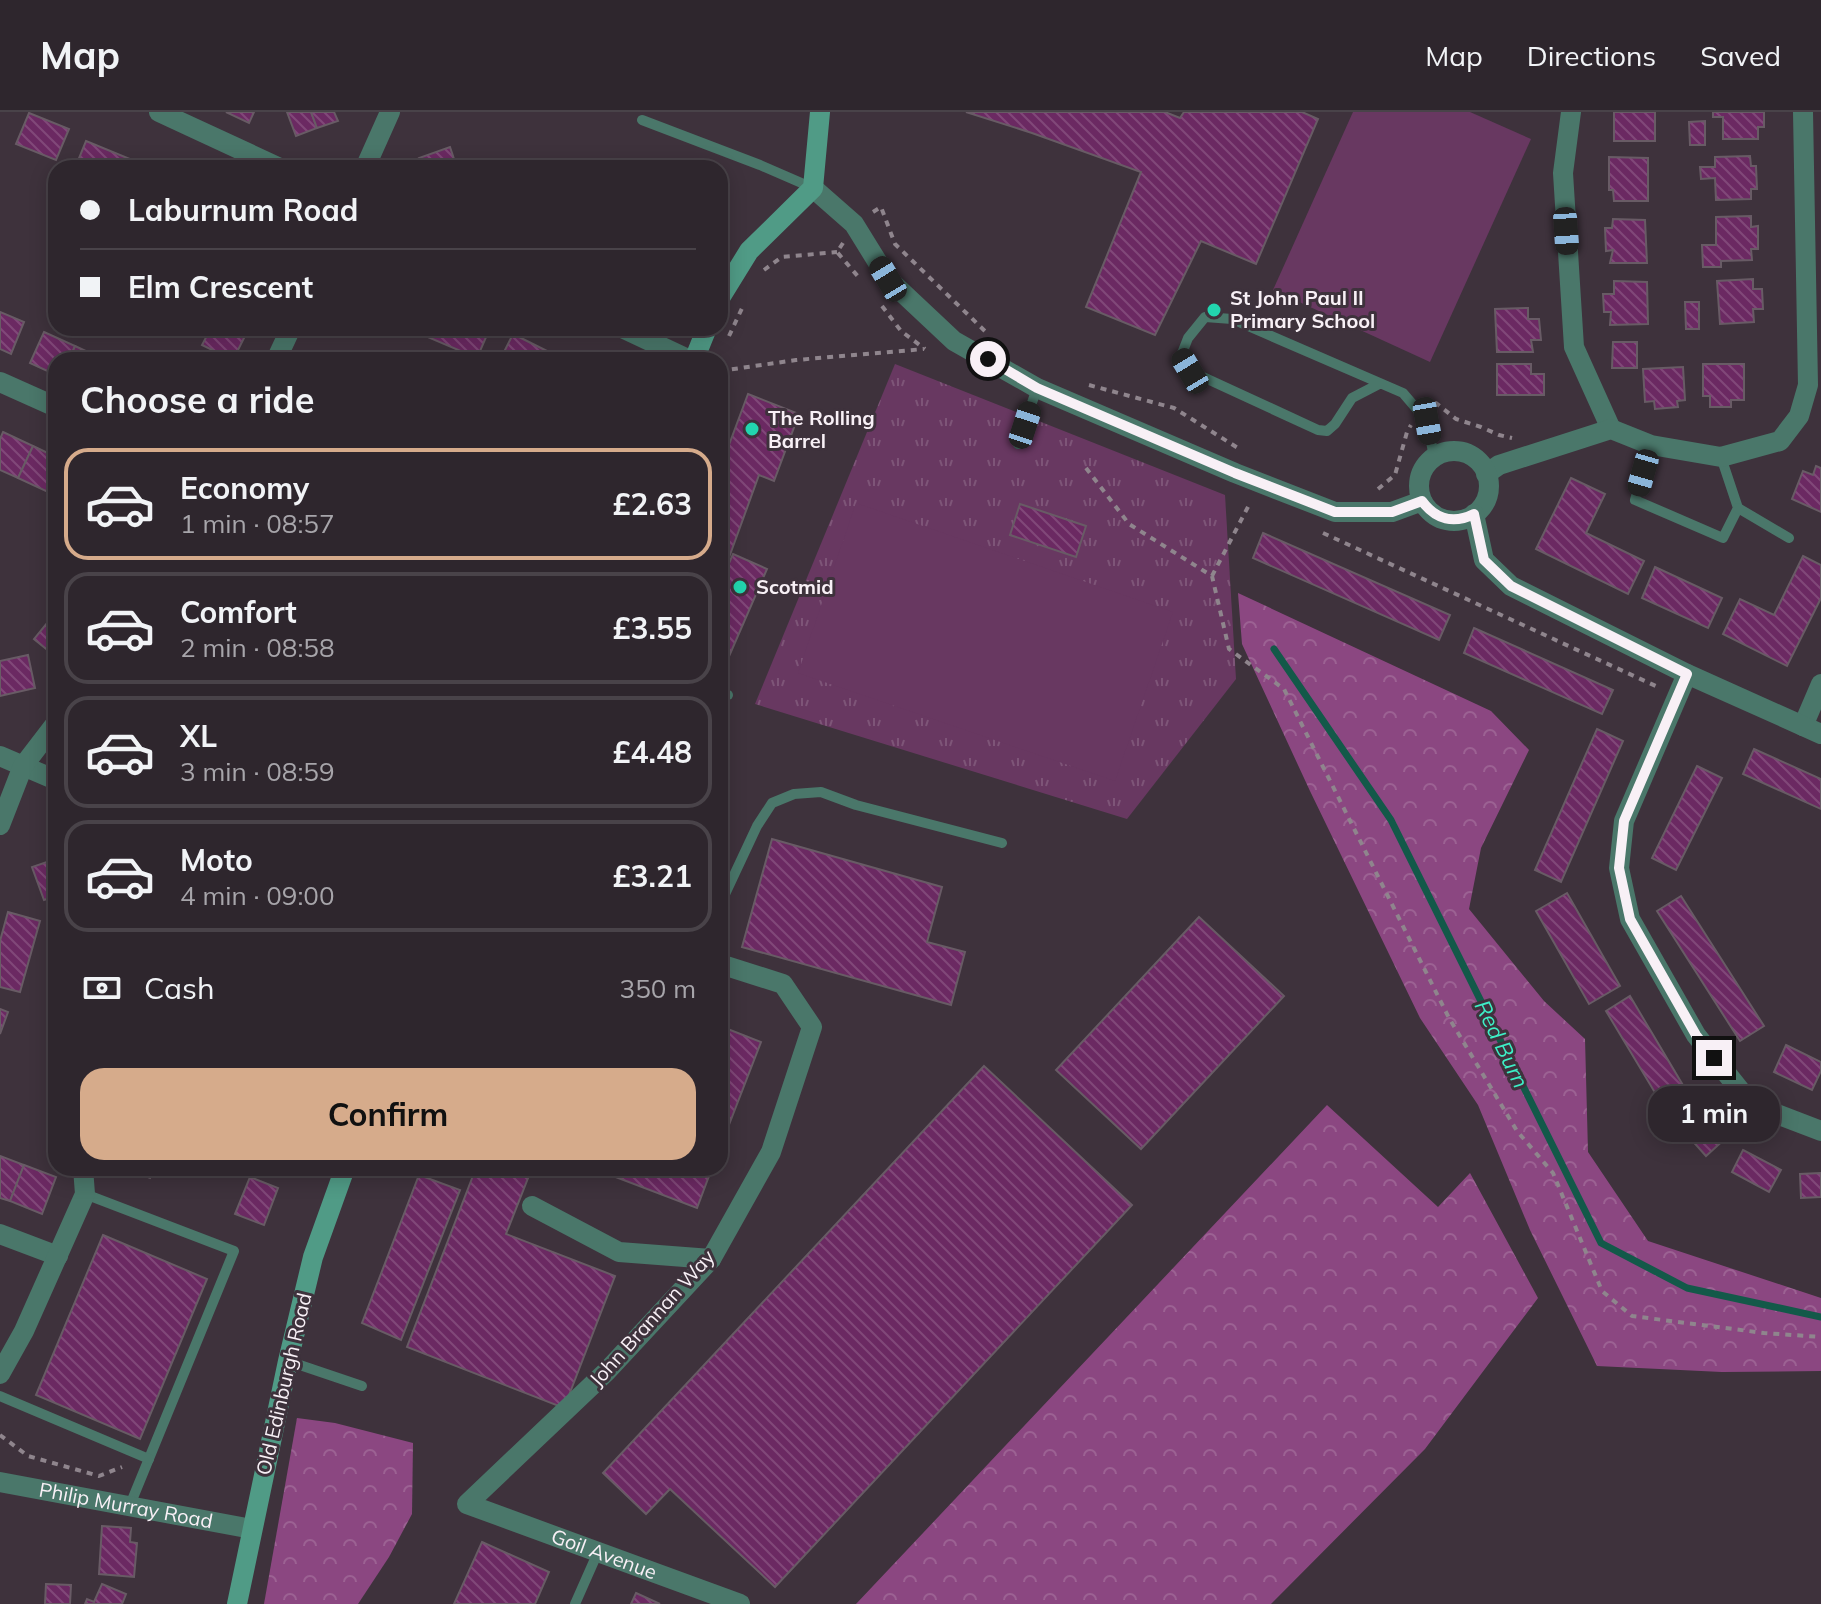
<!DOCTYPE html>
<meta charset="utf-8">
<style>
:root{--surface:#2e262d;--page:#3a3239;--text:#f1f3f6;--muted:#a7a5aa;--line:#494349;--accent:#d6ab8b}
body{margin:0;font-family:Mulish,sans-serif;background:var(--page);color:var(--text);height:100vh;display:flex;flex-direction:column;font-size:30px;white-space:nowrap}
*{box-sizing:border-box;margin:0}
p{font-size:26px;color:var(--muted)}
.icon{flex:none;width:44px;height:44px;fill:none;stroke:currentColor;stroke-width:2;stroke-linecap:round;stroke-linejoin:round}
.map{position:relative;flex:1;overflow:hidden}
.drawer{position:absolute;left:48px;top:240px;width:680px;height:824px;display:flex;flex-direction:column;background:var(--surface);border-radius:24px;box-shadow:0 4px 20px #0003,0 0 0 2px var(--line)}
.drawer>*{flex:none}
.hud{position:absolute;left:48px;top:48px;width:680px;height:176px;border-radius:24px;box-shadow:0 4px 20px #0003,0 0 0 2px var(--line);display:grid;align-content:center;height:176px;padding:0 32px;background:var(--surface)}
.end{position:absolute;width:36px;height:36px;margin:-18px;border:10px solid #f8f0f6;background:#111;box-shadow:0 0 0 4px #111}
.from{border-radius:50%}
.bubble{position:absolute;height:56px;border-radius:24px;background:var(--surface);box-shadow:0 4px 20px #0003,0 0 0 2px var(--line);font-size:26px;font-weight:700;line-height:56px;text-align:center}
.car{position:absolute;width:24px;height:48px;margin:-24px -12px;border-radius:10px;box-shadow:0 0 6px 2px #0007;background:linear-gradient(#222 24%,#8ab4d8 0 40%,#222 0 76%,#8ab4d8 0 86%,#222 0)}
.hud b{display:flex;align-items:center;gap:28px;height:76px;font-size:30px}
.hud b+b{border-top:2px solid var(--line)}
.hud i{width:20px;height:20px;background:var(--text)}
ul{padding:0;list-style:none}
li{display:flex;align-items:center;gap:24px;height:112px;margin:0 16px 12px;padding:0 16px;border:4px solid var(--line);border-radius:24px}
li div{flex:1}
li b{display:block;font-size:30px}
li em{font-style:normal;font-weight:700}
li.selected{border-color:var(--accent)}
li>.icon{width:72px;height:72px;stroke-width:1.5}
h2{padding:0 32px;font-size:36px;line-height:96px}
.pay{display:flex;align-items:center;gap:20px;height:88px;padding:0 32px;font-size:30px}
.pay p{margin-inline-start:auto}
.button{display:flex;gap:16px;margin-top:auto;padding:16px 32px}
.button a{flex:1;height:92px;border-radius:24px;background:var(--accent);color:#111;font-size:32px;font-weight:700;line-height:92px;text-align:center}
header{display:flex;align-items:center;gap:48px;box-sizing:border-box;height:112px;padding:0 40px;background:var(--surface);border-bottom:2px solid var(--line)}
header strong{font-size:38px}
nav{display:flex;gap:44px;margin-inline-start:auto;font-size:28px}
.map>svg:first-child{display:block}
.forest{fill:url(#forest-crowns)}
.park{fill:url(#park-tufts)}
.pitch{fill:#683861}
.lines{fill:none;stroke-linecap:round;stroke-linejoin:round}
.stream{stroke:#135949;stroke-width:7}
.building{fill:url(#building-back-hatch);stroke:#685b65;stroke-width:2}
.path{stroke:#8f858d;stroke-width:4;stroke-dasharray:6 6;stroke-linecap:butt}
.service{stroke:#4a776a;stroke-width:10}
.minor{stroke:#4a776a;stroke-width:20}
.tertiary{stroke:#4a776a;stroke-width:20}
.secondary{stroke:#509b86;stroke-width:20}
.route{stroke:#f8f0f6;stroke-width:10}
.poi-dot{fill:#22d5af;stroke:#3e323c;stroke-width:3}
.labels{text-anchor:middle;stroke-width:6;stroke-linejoin:round;paint-order:stroke}
.poi-label{font-size:20px;font-weight:bold;fill:#f8f0f6;stroke:#3e323c;text-anchor:start}
.street-label{font-size:20px;fill:#f8f0f6;stroke:#3e323c}
.water-label{font-size:22px;font-style:italic;fill:#3defc6;stroke:#3e323c}
</style>
<header>
<strong>Map</strong>
<nav><a>Map</a><a>Directions</a><a>Saved</a></nav>
</header>
<div class="map">
<svg width="1821" height="1492" viewBox="0 0 1821 1492">
<defs>
<pattern id="forest-crowns" width="20" height="18" patternUnits="userSpaceOnUse" patternTransform="scale(2)"><rect width="20" height="18" fill="#8b4781"/><path d="M2 6a3 3 0 1 1 6 0M12 15a3 3 0 1 1 6 0" fill="none" stroke="#9c6293"/></pattern>
<pattern id="park-tufts" width="24" height="20" patternUnits="userSpaceOnUse" patternTransform="scale(2)"><rect width="24" height="20" fill="#683861"/><path d="M3 7l-1-3M5 7V3M7 7l1-3M15 17l-1-3M17 17v-4M19 17l1-3" fill="none" stroke="#7e5578"/></pattern>
<pattern id="building-back-hatch" width="6" height="6" patternUnits="userSpaceOnUse" patternTransform="scale(2)"><rect width="6" height="6" fill="#6b2962"/><path d="M-1 5l2 2M0 0l6 6M5-1l2 2" fill="none" stroke="#814879"/></pattern>
</defs>
<rect width="100%" height="100%" fill="#3e323c"/>
<!-- forest -->
<g class="forest">
<polygon points="1238,481 1491,599 1529,638 1481,736 1469,797 1544,889 1585,927 1588,1040 1648,1129 1821,1186 1821,1259 1722,1260 1597,1254 1530,1118 1478,993 1420,906 1310,679 1242,532"/>
<polygon points="1327,993 1438,1095 1470,1061 1538,1186 1425,1337 1271,1492 856,1492"/>
<polygon points="297,1306 335,1311 413,1331 412,1402 389,1445 358,1492 264,1492"/>
</g>
<!-- park -->
<polygon class="park" points="895,252 1225,383 1236,567 1127,707 755,592"/>
<!-- pitch -->
<g class="pitch">
<polygon points="1353,0 1470,0 1531,27 1430,250 1273,178"/>
<polygon points="856,391 1173,500 1115,669 798,561"/>
</g>
<g class="lines">
<!-- stream -->
<polyline class="stream" points="1274,537 1391,708 1601,1131 1687,1176 1821,1205"/>
</g>
<!-- building -->
<g class="building">
<polygon points="226,0 254,0 249,11"/>
<polygon points="287,0 311,0 317,16 296,24"/>
<polygon points="311,0 334,0 338,9 317,16"/>
<polygon points="966,0 1165,0 1180,6 1184,0 1302,0 1318,7 1256,152 1201,129 1155,223 1086,195 1141,60 1032,21"/>
<rect x="1614" y="0" width="41" height="29"/>
<polygon points="1713,0 1764,0 1764,15 1758,15 1758,27 1723,27 1723,5 1713,5"/>
<polygon points="29,1 69,17 56,48 16,32"/>
<polygon points="1705,9 1705,33 1690,33 1689,10"/>
<polygon points="86,29 142,52 140,56 75,56"/>
<polygon points="450,35 457,56 423,56 419,46"/>
<polygon points="1750,44 1751,54 1756,54 1757,77 1751,77 1751,87 1716,88 1715,66 1701,67 1700,55 1715,55 1715,45"/>
<polygon points="1609,45 1648,46 1648,89 1614,89 1613,78 1609,78"/>
<polygon points="1751,104 1751,115 1758,114 1758,137 1751,137 1752,148 1721,149 1721,155 1703,155 1702,133 1716,133 1716,105"/>
<polygon points="1613,107 1645,108 1647,151 1610,151 1613,138 1606,139 1605,116 1612,116"/>
<polygon points="1753,167 1753,177 1762,177 1763,197 1753,197 1754,210 1720,212 1717,169"/>
<polygon points="1614,169 1647,170 1648,212 1610,213 1611,200 1604,200 1603,182 1614,182"/>
<polygon points="1685,190 1699,190 1699,217 1686,217"/>
<polygon points="1528,196 1528,207 1539,207 1541,228 1531,228 1533,240 1497,240 1495,197"/>
<polygon points="0,200 24,210 11,242 0,237"/>
<polygon points="211,216 249,216 233,248 202,233"/>
<polygon points="426,216 490,216 477,246 423,223"/>
<polygon points="44,220 75,234 69,248 56,248 56,263 30,251"/>
<polygon points="513,222 565,248 500,248"/>
<polygon points="1613,230 1637,230 1637,256 1612,256"/>
<polygon points="75,234 105,248 69,248"/>
<polygon points="1497,252 1531,252 1531,262 1544,262 1544,283 1497,283"/>
<polygon points="1703,252 1744,252 1744,288 1731,288 1731,295 1710,295 1710,284 1703,284"/>
<polygon points="1683,255 1685,288 1677,289 1678,295 1655,297 1654,289 1645,290 1643,257"/>
<polygon points="748,282 799,302 774,369 759,363 727,451 720,448 720,357"/>
<polygon points="3,320 33,334 18,366 0,358 0,327"/>
<polygon points="33,334 56,345 56,362 48,380 18,366"/>
<polygon points="1816,354 1821,356 1821,400 1792,387 1803,359 1813,363"/>
<polygon points="1571,366 1605,382 1586,421 1644,449 1628,482 1536,437"/>
<polygon points="1020,392 1086,414 1076,445 1010,423"/>
<polygon points="1263,421 1450,503 1439,528 1253,446"/>
<polygon points="733,442 767,457 720,565 720,472"/>
<polygon points="1803,444 1821,453 1821,486 1787,554 1723,522 1740,487 1774,503"/>
<polygon points="1655,455 1722,486 1708,516 1642,486"/>
<polygon points="56,500 56,545 34,527"/>
<polygon points="1474,516 1613,578 1602,602 1464,541"/>
<polygon points="28,543 35,576 0,584 0,549"/>
<polygon points="1597,617 1623,629 1561,770 1535,758"/>
<polygon points="1754,637 1821,667 1821,697 1743,662"/>
<polygon points="1697,654 1722,666 1676,758 1652,746"/>
<polygon points="772,727 942,775 927,830 965,840 951,893 742,835"/>
<polygon points="56,747 56,784 44,788 32,755"/>
<polygon points="1567,781 1620,874 1589,892 1536,799"/>
<polygon points="1681,784 1764,914 1740,929 1657,799"/>
<polygon points="8,800 40,809 20,880 0,875 0,829"/>
<polygon points="1199,805 1284,884 1141,1037 1056,958"/>
<polygon points="1630,884 1684,975 1660,989 1606,899"/>
<polygon points="0,897 8,900 0,922"/>
<polygon points="720,914 761,930 720,1036"/>
<polygon points="1786,933 1821,950 1821,959 1812,978 1774,960"/>
<polygon points="984,954 1132,1093 775,1475 670,1377 646,1402 603,1361"/>
<polygon points="1693,989 1726,1026 1706,1044 1673,1007"/>
<polygon points="1743,1038 1781,1058 1769,1080 1732,1060"/>
<polygon points="0,1044 24,1053 10,1089 0,1086"/>
<polygon points="24,1053 56,1065 42,1102 10,1089"/>
<polygon points="125,1056 153,1056 150,1066"/>
<polygon points="476,1056 532,1056 506,1122 615,1164 564,1296 407,1235"/>
<polygon points="592,1056 712,1056 697,1096"/>
<polygon points="1821,1061 1821,1085 1801,1086 1800,1062"/>
<polygon points="419,1063 460,1078 401,1228 362,1211"/>
<polygon points="250,1065 278,1076 264,1113 235,1102"/>
<polygon points="103,1123 207,1167 140,1327 36,1283"/>
<polygon points="102,1414 131,1416 130,1430 137,1431 134,1465 99,1462"/>
<polygon points="482,1430 549,1460 535,1492 454,1492"/>
<polygon points="46,1472 71,1473 70,1492 45,1492"/>
<polygon points="102,1472 126,1482 122,1492 85,1492 87,1487 94,1490"/>
<polygon points="636,1481 660,1492 631,1492"/>
</g>
<g class="lines">
<!-- path -->
<g class="path">
<polyline points="873,100 881,95 895,132 989,223"/>
<polyline points="843,131 837,140 861,168"/>
<polyline points="764,158 782,145 837,140"/>
<polyline points="882,194 901,219 925,237"/>
<polyline points="729,224 744,192"/>
<polyline points="720,259 796,248 924,237"/>
<polyline points="1089,273 1174,296 1238,336"/>
<polyline points="1435,292 1436,291 1456,307 1481,315 1499,323 1512,326"/>
<polyline points="1086,356 1129,412 1212,464 1229,537 1284,577 1449,906 1517,1019 1553,1061 1602,1179 1632,1204 1764,1221 1821,1225"/>
<polyline points="1378,377 1395,363 1407,320 1411,313"/>
<polyline points="1323,421 1660,576"/>
<polyline points="1212,464 1250,391"/>
<polyline points="0,1323 28,1344 99,1364 122,1355"/>
</g>
<!-- service -->
<g class="service">
<polyline points="642,8 760,53 813,76"/>
<polyline points="1379,272 1352,286 1335,312 1327,319 1318,318 1190,259 1181,244 1188,226 1205,205 1232,207 1403,281 1427,309 1434,345"/>
<polyline points="1018,332 1037,276"/>
<polyline points="1651,333 1635,388 1723,426 1738,396 1721,345"/>
<polyline points="1738,396 1789,426"/>
<polyline points="720,580 728,583"/>
<polyline points="720,793 757,714 772,691 794,682 821,680 856,693 1002,731"/>
<polyline points="85,1082 234,1139 130,1393"/>
<polyline points="288,1249 362,1274"/>
<polyline points="0,1284 149,1347"/>
<polyline points="575,1492 598,1440"/>
</g>
<!-- minor -->
<g class="minor">
<polyline points="1571,0 1563,61 1574,235 1611,317"/>
<polyline points="365,56 390,0"/>
<polyline points="276,248 291,216"/>
<polyline points="0,270 56,295"/>
<polyline points="1486,362 1499,353 1611,317 1651,333 1721,345 1780,329 1799,304 1808,273 1803,0"/>
<polyline points="1687,562 1624,709 1619,756 1630,807 1696,923 1751,992 1821,1019"/>
<polyline points="1803,614 1821,572"/>
<polyline points="0,644 56,668"/>
<polyline points="0,713 23,654 56,611"/>
<path id="s1" d="M720,852L783,872L812,915L771,1040L711,1147L607,1259L467,1392L740,1492"/>
<polyline points="532,1094 619,1140 711,1147"/>
<polyline points="0,1122 58,1144"/>
<polyline points="0,1262 24,1219 85,1082 83,1056"/>
<path id="s2" d="M0,1370L252,1417"/>
</g>
<!-- tertiary -->
<g class="tertiary">
<polyline points="159,0 280,56"/>
<polyline points="813,76 854,112 888,167 954,229 1037,276 1235,361 1335,400 1392,400 1422,389"/>
<polyline points="622,216 690,248"/>
<circle cx="1454" cy="374" r="35"/>
<polyline points="1474,402 1484,448 1511,474 1687,562 1821,622"/>
</g>
<!-- secondary -->
<g class="secondary">
<polyline points="720,186 749,139 813,76 820,0"/>
<polyline points="694,248 707,216"/>
<polyline points="237,1492 288,1249 313,1145 345,1056"/>
</g>
</g>
<g class="lines">
<!-- route -->
<path class="route" d="M988,247L1037,276L1235,361L1335,400H1392L1422,389C1436,408 1454,412 1474,402L1484,448L1511,474L1687,562L1624,709L1619,756L1630,807L1696,923L1714,946"/>
</g>
<!-- markers -->
<g class="poi-dot">
<circle cx="1214" cy="198" r="8"/>
<circle cx="752" cy="317" r="8"/>
<circle cx="740" cy="475" r="8"/>
</g>
<g class="labels">
<!-- poi labels -->
<g class="poi-label">
<text x="1230" y="193">St John Paul II<tspan x="1230" dy="23">Primary School</tspan></text>
<text x="768" y="313">The Rolling<tspan x="768" dy="23">Barrel</tspan></text>
<text x="756" y="482">Scotmid</text>
</g>
<!-- street labels -->
<g class="street-label">
<text transform="translate(652 1206) rotate(-48)" y="7">John Brannan Way</text>
<text transform="translate(284 1272) rotate(-77)" y="7">Old Edinburgh Road</text>
<text dy="7" stroke="none"><textPath href="#s2" startOffset="128">Philip Murray Road</textPath></text>
<text dy="7" stroke="none"><textPath href="#s1" startOffset="864">Goil Avenue</textPath></text>
</g>
<!-- water labels -->
<g class="water-label">
<text transform="translate(1502 932) rotate(64)" y="8">Red Burn</text>
</g>
</g>
</svg>
<i class="end from" style="left:988px;top:247px"></i>
<i class="end" style="left:1714px;top:946px"></i>
<div class="bubble" style="left:1648px;top:974px;width:132px">1 min</div>
<i class="car" style="left:1566px;top:119px;rotate:176deg"></i>
<i class="car" style="left:888px;top:167px;rotate:329deg"></i>
<i class="car" style="left:1190px;top:259px;rotate:329deg"></i>
<i class="car" style="left:1427px;top:309px;rotate:170deg"></i>
<i class="car" style="left:1025px;top:313px;rotate:18deg"></i>
<i class="car" style="left:1643px;top:361px;rotate:196deg"></i>
<div class="hud">
<b><i class="from"></i>Laburnum Road</b>
<b><i></i>Elm Crescent</b>
</div>
<section class="drawer">
<h2>Choose a ride</h2>
<ul>
<li class="selected"><svg class="icon" aria-label="car" viewBox="0 0 24 24"><path d="M5 17H2v-5l4-1 3-4h7l3 4 3 1v5h-3M9 17h6M6 11h13"/><circle cx="7" cy="17" r="2"/><circle cx="17" cy="17" r="2"/></svg><div><b>Economy</b><p>1 min · 08:57</p></div><em>£2.63</em></li>
<li><svg class="icon" aria-label="car" viewBox="0 0 24 24"><path d="M5 17H2v-5l4-1 3-4h7l3 4 3 1v5h-3M9 17h6M6 11h13"/><circle cx="7" cy="17" r="2"/><circle cx="17" cy="17" r="2"/></svg><div><b>Comfort</b><p>2 min · 08:58</p></div><em>£3.55</em></li>
<li><svg class="icon" aria-label="car" viewBox="0 0 24 24"><path d="M5 17H2v-5l4-1 3-4h7l3 4 3 1v5h-3M9 17h6M6 11h13"/><circle cx="7" cy="17" r="2"/><circle cx="17" cy="17" r="2"/></svg><div><b>XL</b><p>3 min · 08:59</p></div><em>£4.48</em></li>
<li><svg class="icon" aria-label="car" viewBox="0 0 24 24"><path d="M5 17H2v-5l4-1 3-4h7l3 4 3 1v5h-3M9 17h6M6 11h13"/><circle cx="7" cy="17" r="2"/><circle cx="17" cy="17" r="2"/></svg><div><b>Moto</b><p>4 min · 09:00</p></div><em>£3.21</em></li>
</ul>
<div class="pay"><svg class="icon" aria-label="cash" viewBox="0 0 24 24"><path d="M3 7h18v10H3z"/><circle cx="12" cy="12" r="2"/></svg>Cash<p>350 m</p></div>
<div class="button"><a>Confirm</a></div>
</section>
</div>
